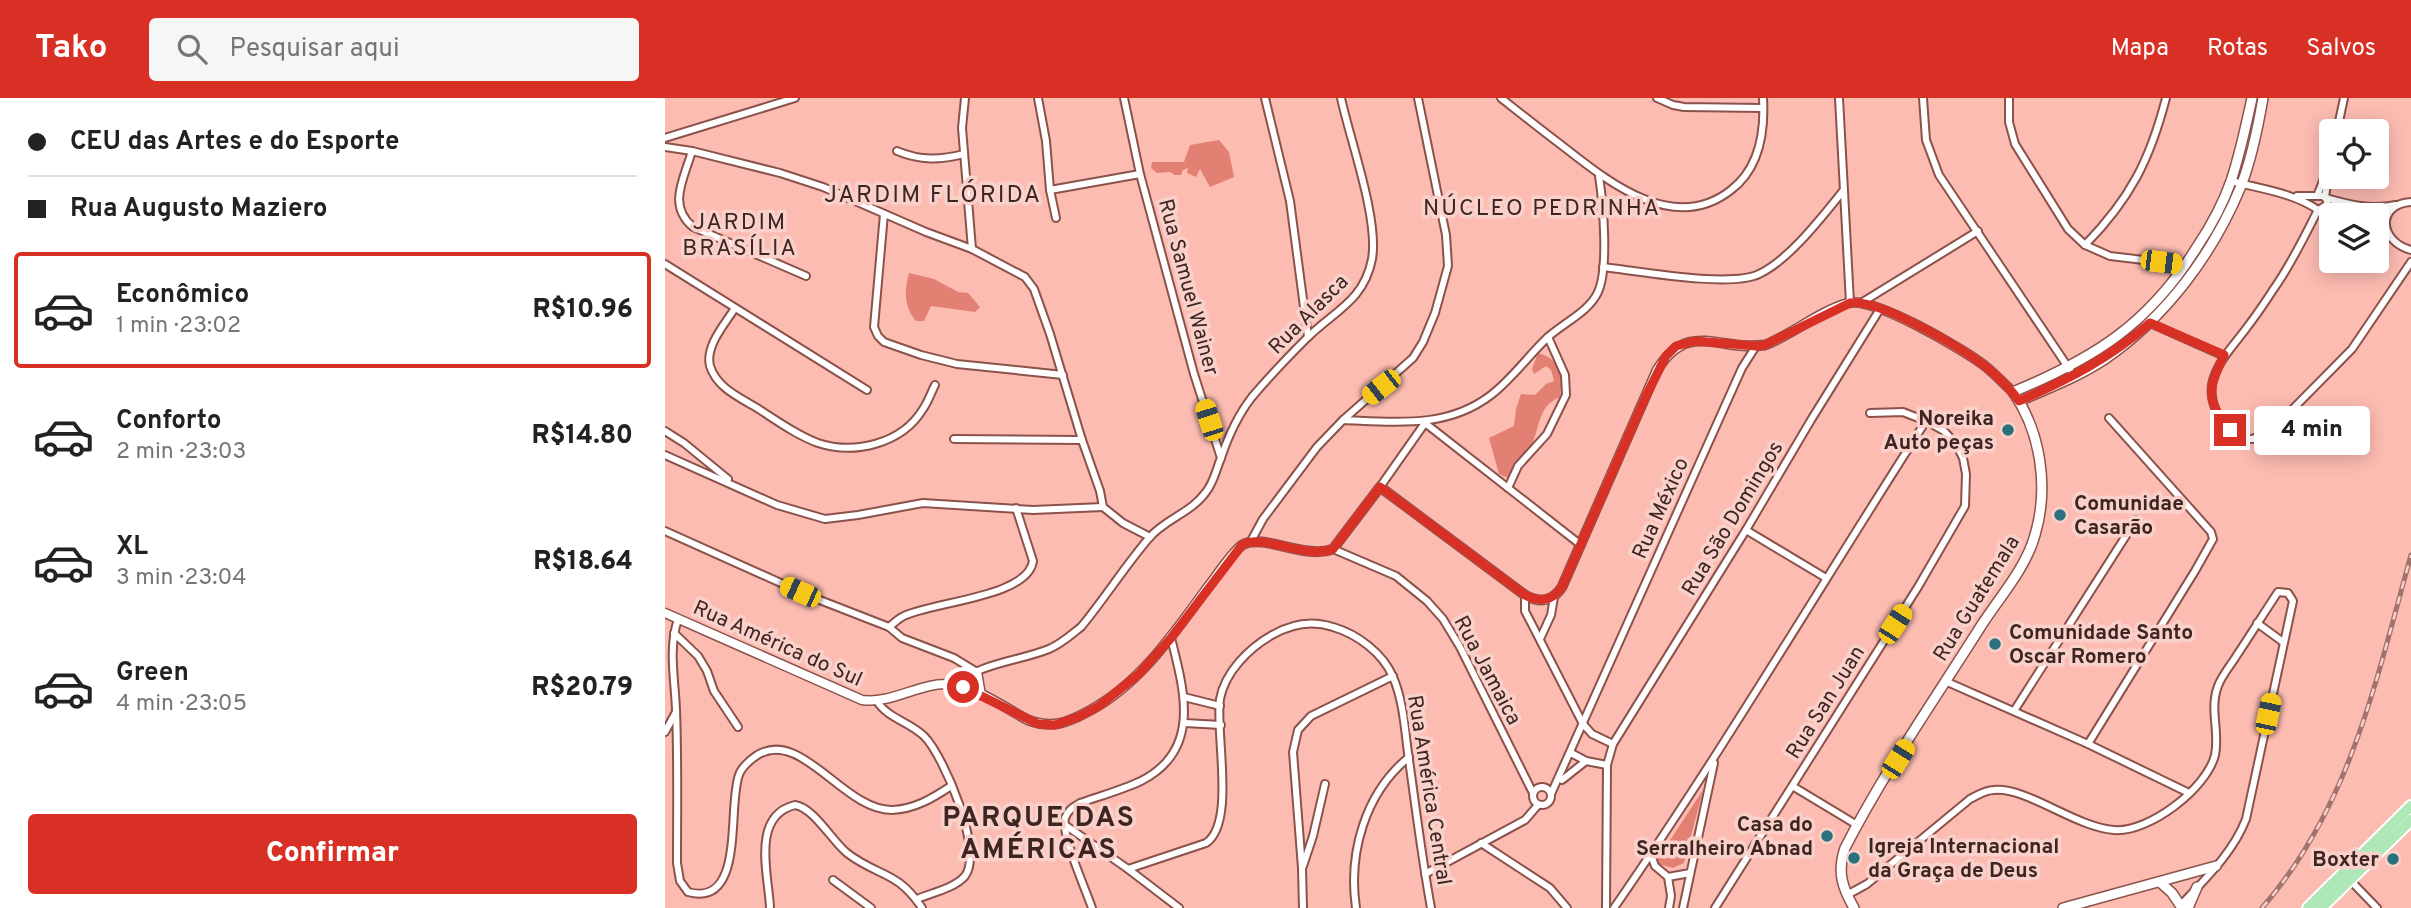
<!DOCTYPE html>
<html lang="pt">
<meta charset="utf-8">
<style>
:root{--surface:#fff;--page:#f6f6f6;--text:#222;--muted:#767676;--line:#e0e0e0;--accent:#d93025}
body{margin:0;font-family:Overpass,sans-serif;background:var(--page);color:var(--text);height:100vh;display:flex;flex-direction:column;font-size:26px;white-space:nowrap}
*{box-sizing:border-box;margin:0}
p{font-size:23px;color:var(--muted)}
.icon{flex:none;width:38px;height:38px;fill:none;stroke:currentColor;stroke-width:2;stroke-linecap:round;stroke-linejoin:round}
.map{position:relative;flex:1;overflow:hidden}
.details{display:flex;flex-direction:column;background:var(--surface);width:665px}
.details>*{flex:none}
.banner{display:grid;align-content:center;height:154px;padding:0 28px;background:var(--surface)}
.tools{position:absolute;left:1654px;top:21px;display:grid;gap:14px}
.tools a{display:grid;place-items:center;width:70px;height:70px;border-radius:7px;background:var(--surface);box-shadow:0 4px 18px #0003;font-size:35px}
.end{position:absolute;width:32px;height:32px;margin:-16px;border:9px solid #d93025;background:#fff;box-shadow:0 0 0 4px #fff}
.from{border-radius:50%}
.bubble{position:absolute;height:49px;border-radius:7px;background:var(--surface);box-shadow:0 4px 18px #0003;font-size:23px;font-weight:800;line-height:49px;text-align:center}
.car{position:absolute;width:21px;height:42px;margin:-21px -10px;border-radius:9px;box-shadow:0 0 5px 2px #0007;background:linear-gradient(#f5c518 24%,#345 0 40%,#f5c518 0 76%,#345 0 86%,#f5c518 0)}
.banner b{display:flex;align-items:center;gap:24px;height:66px;font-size:26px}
.banner b+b{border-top:2px solid var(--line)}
.banner i{width:18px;height:18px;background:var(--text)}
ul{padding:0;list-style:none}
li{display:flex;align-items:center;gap:21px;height:116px;margin:0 14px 10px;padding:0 14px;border:4px solid transparent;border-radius:7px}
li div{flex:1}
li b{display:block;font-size:26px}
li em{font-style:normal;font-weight:800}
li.current{border-color:var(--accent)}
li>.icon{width:63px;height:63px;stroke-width:1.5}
.button{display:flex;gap:14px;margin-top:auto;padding:14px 28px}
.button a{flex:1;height:80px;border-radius:7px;background:var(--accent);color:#fff;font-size:28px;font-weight:800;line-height:80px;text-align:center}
header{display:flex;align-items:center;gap:42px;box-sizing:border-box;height:98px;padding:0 35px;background:var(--accent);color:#fff}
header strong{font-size:33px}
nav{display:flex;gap:38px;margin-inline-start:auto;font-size:24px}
.search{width:490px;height:63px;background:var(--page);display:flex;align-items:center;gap:18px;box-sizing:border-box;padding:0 24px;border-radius:7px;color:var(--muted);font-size:26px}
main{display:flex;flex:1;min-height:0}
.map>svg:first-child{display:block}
.green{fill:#e38074}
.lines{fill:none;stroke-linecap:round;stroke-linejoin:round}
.minor-casing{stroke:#8b524b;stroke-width:10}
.tertiary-casing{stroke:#8b524b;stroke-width:11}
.secondary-casing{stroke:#8b524b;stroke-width:12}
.trunk-casing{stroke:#fff;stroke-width:14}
.minor{stroke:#fff;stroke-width:6}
.tertiary{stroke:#fff;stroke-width:8}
.secondary{stroke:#fff;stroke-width:9}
.trunk{stroke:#aee8b7;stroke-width:10}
.rail-casing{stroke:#a0736c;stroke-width:5}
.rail{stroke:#f9d1ca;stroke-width:2.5;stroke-dasharray:8;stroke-linecap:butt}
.route{stroke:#d93025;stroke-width:9}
.poi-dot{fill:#29717c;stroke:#f9d1ca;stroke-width:2.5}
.labels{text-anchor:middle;stroke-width:7;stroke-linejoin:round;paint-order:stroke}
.street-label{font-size:21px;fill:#3d2521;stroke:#f9d1ca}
.poi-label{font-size:21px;font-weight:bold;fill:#3d2521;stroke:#f9d1ca;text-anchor:end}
.neighbourhood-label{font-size:23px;letter-spacing:2px;fill:#3d2521;stroke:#f9d1ca}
.quarter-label{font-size:24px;letter-spacing:2px;fill:#3d2521;stroke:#f9d1ca}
.district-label{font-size:28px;font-weight:bold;letter-spacing:2px;fill:#3d2521;stroke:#f9d1ca}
</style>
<header>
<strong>Tako</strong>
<div class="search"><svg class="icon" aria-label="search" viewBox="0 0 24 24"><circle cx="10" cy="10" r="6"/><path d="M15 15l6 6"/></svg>Pesquisar aqui</div>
<nav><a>Mapa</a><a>Rotas</a><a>Salvos</a></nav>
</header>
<main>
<section class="details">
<div class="banner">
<b><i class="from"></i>CEU das Artes e do Esporte</b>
<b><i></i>Rua Augusto Maziero</b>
</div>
<ul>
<li class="current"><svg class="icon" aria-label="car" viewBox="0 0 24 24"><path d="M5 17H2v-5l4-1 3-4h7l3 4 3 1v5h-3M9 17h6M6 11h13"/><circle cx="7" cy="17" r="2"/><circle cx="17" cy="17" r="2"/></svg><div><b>Econômico</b><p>1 min · 23:02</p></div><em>R$10.96</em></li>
<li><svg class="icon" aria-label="car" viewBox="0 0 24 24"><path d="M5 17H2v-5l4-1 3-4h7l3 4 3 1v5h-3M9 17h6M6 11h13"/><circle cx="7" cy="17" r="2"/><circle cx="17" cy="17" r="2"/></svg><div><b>Conforto</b><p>2 min · 23:03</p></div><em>R$14.80</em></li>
<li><svg class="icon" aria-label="car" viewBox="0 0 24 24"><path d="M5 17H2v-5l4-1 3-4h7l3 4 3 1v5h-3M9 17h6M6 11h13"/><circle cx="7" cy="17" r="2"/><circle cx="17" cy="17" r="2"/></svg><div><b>XL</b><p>3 min · 23:04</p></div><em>R$18.64</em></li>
<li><svg class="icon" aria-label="car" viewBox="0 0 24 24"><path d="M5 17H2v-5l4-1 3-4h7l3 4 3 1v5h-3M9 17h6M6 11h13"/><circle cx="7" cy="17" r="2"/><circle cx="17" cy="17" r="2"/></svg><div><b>Green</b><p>4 min · 23:05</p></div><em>R$20.79</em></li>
</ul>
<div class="button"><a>Confirmar</a></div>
</section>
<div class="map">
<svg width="1746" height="810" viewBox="0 0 1746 810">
<rect width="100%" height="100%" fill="#fdbcb2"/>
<!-- green -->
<g class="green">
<polygon points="554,42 564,54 569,79 545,89 535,71 531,79 522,75 523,70 518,72 516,77 510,77 505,74 492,75 486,70 487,64 519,64 525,47"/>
<path d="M244,175L269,181L293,194L303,195L315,209L310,214L266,208L259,223H251C239,208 239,194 244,175Z"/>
<path d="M873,255C895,261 898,276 895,299C870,309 876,334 863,354C857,364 848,369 843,380L834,376L824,340L849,328L851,311L856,296L870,297L881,286L889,283L886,272L881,268L869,276L867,271Z"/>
<polygon points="1038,692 1019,765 1008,770 990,765"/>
</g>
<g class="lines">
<!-- minor casing -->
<g class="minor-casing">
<g id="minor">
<polyline points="300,0 297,30 307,151"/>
<polyline points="373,0 381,43 385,92 475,76"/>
<polyline points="459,0 475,76 529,276 556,360"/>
<polyline points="600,0 625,103 643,239"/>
<path d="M836,0C855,15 875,31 895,46C941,82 1008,138 1066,92C1095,70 1100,34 1098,0"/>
<polyline points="992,0 1008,7 1019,9 1098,10"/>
<polyline points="1174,0 1185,205"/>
<polyline points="1258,0 1261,42 1274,77 1409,278"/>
<polyline points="1344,0 1344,24 1350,46 1403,131 1420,147 1445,158 1521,167"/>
<polyline points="1672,33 1679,0"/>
<polyline points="0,40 130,0"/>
<polyline points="0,49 27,53 115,75 158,89 261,134 307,151 360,179 369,191 385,236 417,342 435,393 438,409 458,425 485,439"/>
<path d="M27,53C19,81 2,107 28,129L141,178"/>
<path d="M232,53C256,63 275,62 299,56"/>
<path d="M1566,83C1596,91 1629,95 1653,112"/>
<polyline points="385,92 391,120"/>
<polyline points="1632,98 1658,98 1662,102 1662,107 1653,112"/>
<polyline points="1652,98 1660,78"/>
<polyline points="1660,99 1666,60"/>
<path d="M1661,100C1685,107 1706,112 1731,107"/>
<path d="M1746,104C1712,106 1713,143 1746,152"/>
<path d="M1653,112C1639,139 1626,167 1608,192C1599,206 1590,219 1580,232C1568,248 1554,262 1548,282C1541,306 1561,341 1588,341L1613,326L1687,251L1746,164"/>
<polyline points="219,116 209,229 213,238 219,244 256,257 292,266 398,277"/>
<path d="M1420,147C1465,101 1485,62 1501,0"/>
<polyline points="0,166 202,292"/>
<path d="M938,169C973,173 1066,190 1094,176C1124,162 1157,119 1178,93"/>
<polyline points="1196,205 1313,133"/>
<path d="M70,210C60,226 40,248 45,268C52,290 74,299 92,310C111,322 131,337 153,345C189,357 237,346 258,311C263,304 266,295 270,287"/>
<polyline points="1485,225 1559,258"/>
<path d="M678,322C730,324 782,331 826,297C847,281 863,258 882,240C898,225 924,214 933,194C944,170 938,104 934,78"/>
<polyline points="0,333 19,345 63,381"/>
<polyline points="289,341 417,342"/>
<polyline points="0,357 112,407 160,421 193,417 258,405 368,412 438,409"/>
<polyline points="715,389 760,325 916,447"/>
<polyline points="843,390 853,368 882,336 901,297 900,277 883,239"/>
<polyline points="1081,432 1161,480"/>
<polyline points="0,433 147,499 224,529 237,540 289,560 312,574"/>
<polyline points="586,443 598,421 652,349 678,322 748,260 758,244 770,215 783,168 781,137 753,0"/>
<polyline points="668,451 731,478 762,503 778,521 795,549 868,695"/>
<polyline points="860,497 860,513 918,626 927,636 948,646"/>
<path d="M13,521C3,551 10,582 11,612C13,663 12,714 12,765L15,783L23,794C81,810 62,708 74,677C76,670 85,662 91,658C135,628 179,713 227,712C250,711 268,700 286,688"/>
<polyline points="1592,525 1618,544"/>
<path d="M224,529C228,526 233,521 237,519C263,504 363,500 368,463L351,410"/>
<polyline points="9,535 33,558 42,573 49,593 73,629"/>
<polyline points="875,541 886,517 889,499"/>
<polyline points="1280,583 1423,646 1524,695"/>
<path d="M291,586C316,565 354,563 384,551C396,546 406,537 416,529C440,500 460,468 484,440C500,421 526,415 541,394C549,384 551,372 556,360C563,339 573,317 587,299C604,279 623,259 641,241C669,213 699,203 707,161C714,121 685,42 676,0"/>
<polyline points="519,599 555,608"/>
<path d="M212,603C222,620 245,624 259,638C279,658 319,753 300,778C290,790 266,795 252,801"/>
<polyline points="1349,613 1471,422"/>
<polyline points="520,625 556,627"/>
<polyline points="0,634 11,614"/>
<polyline points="1423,646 1530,473 1548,441 1546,434 1444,320"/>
<polyline points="906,655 921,663 942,667"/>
<polyline points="897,682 921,663"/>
<circle cx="877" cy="698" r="9"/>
<polyline points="1129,689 1192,727"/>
<polyline points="886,696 1077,270 1091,248"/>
<polyline points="400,727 463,771 514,810"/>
<polyline points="816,745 885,790 902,810"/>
<polyline points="986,757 990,768 1003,779 1006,798 1004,810"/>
<polyline points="638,768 648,738 660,686"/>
<path d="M463,771L541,745C571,725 550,635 555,601C560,574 584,550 607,537C626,526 647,522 668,529C692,536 718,555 728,579C739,604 740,636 744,662C751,712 757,761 766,810"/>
<polyline points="760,776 860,722 873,707"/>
<polyline points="1003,779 1025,775"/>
<polyline points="168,782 206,810"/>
<polyline points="1685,782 1712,810"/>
<path d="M1182,797L1202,786L1305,701C1313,697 1320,692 1329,692C1362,689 1410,729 1449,732C1484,735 1542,690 1550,657C1555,634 1544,611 1553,588C1557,577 1566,567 1572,557C1586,536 1599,515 1613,494L1623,495L1628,503L1581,721C1568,755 1540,781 1515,808"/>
<path d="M105,810C104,779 85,718 130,707C149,710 167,743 182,755C213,779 232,772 257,810"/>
<path d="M427,810C421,792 396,737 400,720C403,712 408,709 415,705C435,698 457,692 476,683C537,652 519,592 506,540"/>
<polyline points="638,810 637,770 628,654 633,632 646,618 728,578"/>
<path d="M691,810C683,755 700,695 744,659"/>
<polyline points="941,810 942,667 948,646 1081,432 1146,322 1215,211"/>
<path d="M949,810C1059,651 1157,485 1261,323"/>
<polyline points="1018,810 1049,665"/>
<polyline points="1050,810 1253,489 1300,408 1301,376 1298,360 1291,346 1279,333 1261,323 1238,314 1205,315"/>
</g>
</g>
<!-- tertiary casing -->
<g class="tertiary-casing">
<g id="tertiary">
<path d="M0,515L197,602C227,606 254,585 283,586C306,586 342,611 363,622C387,631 402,625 424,613C476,585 509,535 543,489C554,475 564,458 577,447C599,435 640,462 668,451L715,389L860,497C875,505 887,504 897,489L992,272C1024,221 1054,254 1100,247C1128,236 1155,213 1183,205C1208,198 1298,251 1320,268C1330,276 1339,286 1348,294"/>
<polyline points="312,574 316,597"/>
</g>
</g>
<!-- secondary casing -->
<g class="secondary-casing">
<g id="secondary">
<path d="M1354,303C1383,290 1413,279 1440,261C1501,219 1548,156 1576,88C1587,60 1593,29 1598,0"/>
<polyline points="1496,785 1507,795 1517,810"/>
<path d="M1189,810C1177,789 1172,774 1180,750C1219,674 1270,601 1316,528C1334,500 1361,470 1370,437C1384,390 1376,334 1348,294C1430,260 1484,226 1532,149C1546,128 1558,106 1566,83C1575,56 1581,28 1587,0"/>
<polyline points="1398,810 1551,768"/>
<polyline points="1523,810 1532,789"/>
</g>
</g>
<!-- trunk casing -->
<g class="trunk-casing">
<g id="trunk">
<polyline points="1643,810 1746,708"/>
<polyline points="1656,810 1746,722"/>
</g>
</g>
<!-- minor -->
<use href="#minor" class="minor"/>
<!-- tertiary -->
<use href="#tertiary" class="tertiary"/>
<!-- secondary -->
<use href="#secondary" class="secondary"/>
<!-- trunk -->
<use href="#trunk" class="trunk"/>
<!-- rail casing -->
<g class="rail-casing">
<path id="rail" d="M1597,810C1685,709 1711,583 1746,457"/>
</g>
<!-- rail -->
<use href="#rail" class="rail"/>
</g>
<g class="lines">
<!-- route -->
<path class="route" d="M298,589L373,626L390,627L413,619L434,608L474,576L506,540L577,447C599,435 640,462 668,451L715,389L860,497C875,505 887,503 897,489L981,298L1001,258L1011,248L1030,243L1091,248L1100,247L1185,205C1213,200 1296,250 1320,268C1332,278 1345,290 1354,303C1402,282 1445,260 1485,225L1559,257C1543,291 1540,303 1565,332"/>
</g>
<!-- markers -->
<g class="poi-dot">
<circle cx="1343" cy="332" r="7"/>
<circle cx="1395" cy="417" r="7"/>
<circle cx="1330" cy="546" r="7"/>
<circle cx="1162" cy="738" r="7"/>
<circle cx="1189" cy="760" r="7"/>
<circle cx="1728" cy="761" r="7"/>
</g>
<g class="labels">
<!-- street labels -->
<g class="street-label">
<text transform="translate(524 189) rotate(75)" y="7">Rua Samuel Wainer</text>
<text transform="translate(643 216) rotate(-45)" y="7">Rua Alasca</text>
<text transform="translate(995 410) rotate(-66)" y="7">Rua México</text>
<text transform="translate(1067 420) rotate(-59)" y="7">Rua São Domingos</text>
<text transform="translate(1311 500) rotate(-58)" y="7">Rua Guatemala</text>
<text transform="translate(113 545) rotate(24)" y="7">Rua América do Sul</text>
<text transform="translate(823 572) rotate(62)" y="7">Rua Jamaica</text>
<text transform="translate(1160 604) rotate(-58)" y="7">Rua San Juan</text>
<text transform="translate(765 692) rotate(81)" y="7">Rua América Central</text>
</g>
<!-- poi labels -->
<g class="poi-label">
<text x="1329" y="327">Noreika<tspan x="1329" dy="24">Auto peças</tspan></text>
<text x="1409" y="412" text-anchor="start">Comunidae<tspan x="1409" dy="24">Casarão</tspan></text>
<text x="1344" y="541" text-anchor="start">Comunidade Santo<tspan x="1344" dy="24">Oscar Romero</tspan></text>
<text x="1148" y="733">Casa do<tspan x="1148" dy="24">Serralheiro Abnad</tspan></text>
<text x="1203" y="755" text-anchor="start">Igreja Internacional<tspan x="1203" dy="24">da Graça de Deus</tspan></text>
<text x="1714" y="768">Boxter</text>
</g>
<!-- neighbourhood labels -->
<g class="neighbourhood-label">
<text x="877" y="117">NÚCLEO PEDRINHA</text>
<text x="75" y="131">JARDIM<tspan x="75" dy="26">BRASÍLIA</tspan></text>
</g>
<!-- quarter labels -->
<g class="quarter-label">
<text x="268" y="104">JARDIM FLÓRIDA</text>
</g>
<!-- district labels -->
<g class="district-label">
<text x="374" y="728">PARQUE DAS<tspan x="374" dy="32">AMÉRICAS</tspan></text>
</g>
</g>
</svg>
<div class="tools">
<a><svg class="icon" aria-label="locate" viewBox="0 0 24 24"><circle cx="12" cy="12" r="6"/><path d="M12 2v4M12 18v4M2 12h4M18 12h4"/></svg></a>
<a><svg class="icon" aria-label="layers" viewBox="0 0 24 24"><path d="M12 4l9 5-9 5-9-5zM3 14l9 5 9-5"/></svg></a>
</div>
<i class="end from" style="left:298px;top:589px"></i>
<i class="end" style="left:1565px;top:332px"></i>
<div class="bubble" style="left:1589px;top:308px;width:116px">4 min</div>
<i class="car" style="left:1496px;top:164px;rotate:97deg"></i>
<i class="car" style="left:716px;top:289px;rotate:232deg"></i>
<i class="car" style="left:544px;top:322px;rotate:342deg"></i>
<i class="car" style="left:135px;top:494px;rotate:294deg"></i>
<i class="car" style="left:1230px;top:526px;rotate:33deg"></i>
<i class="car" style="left:1603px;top:616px;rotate:12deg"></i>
<i class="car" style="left:1233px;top:661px;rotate:32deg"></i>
</div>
</main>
